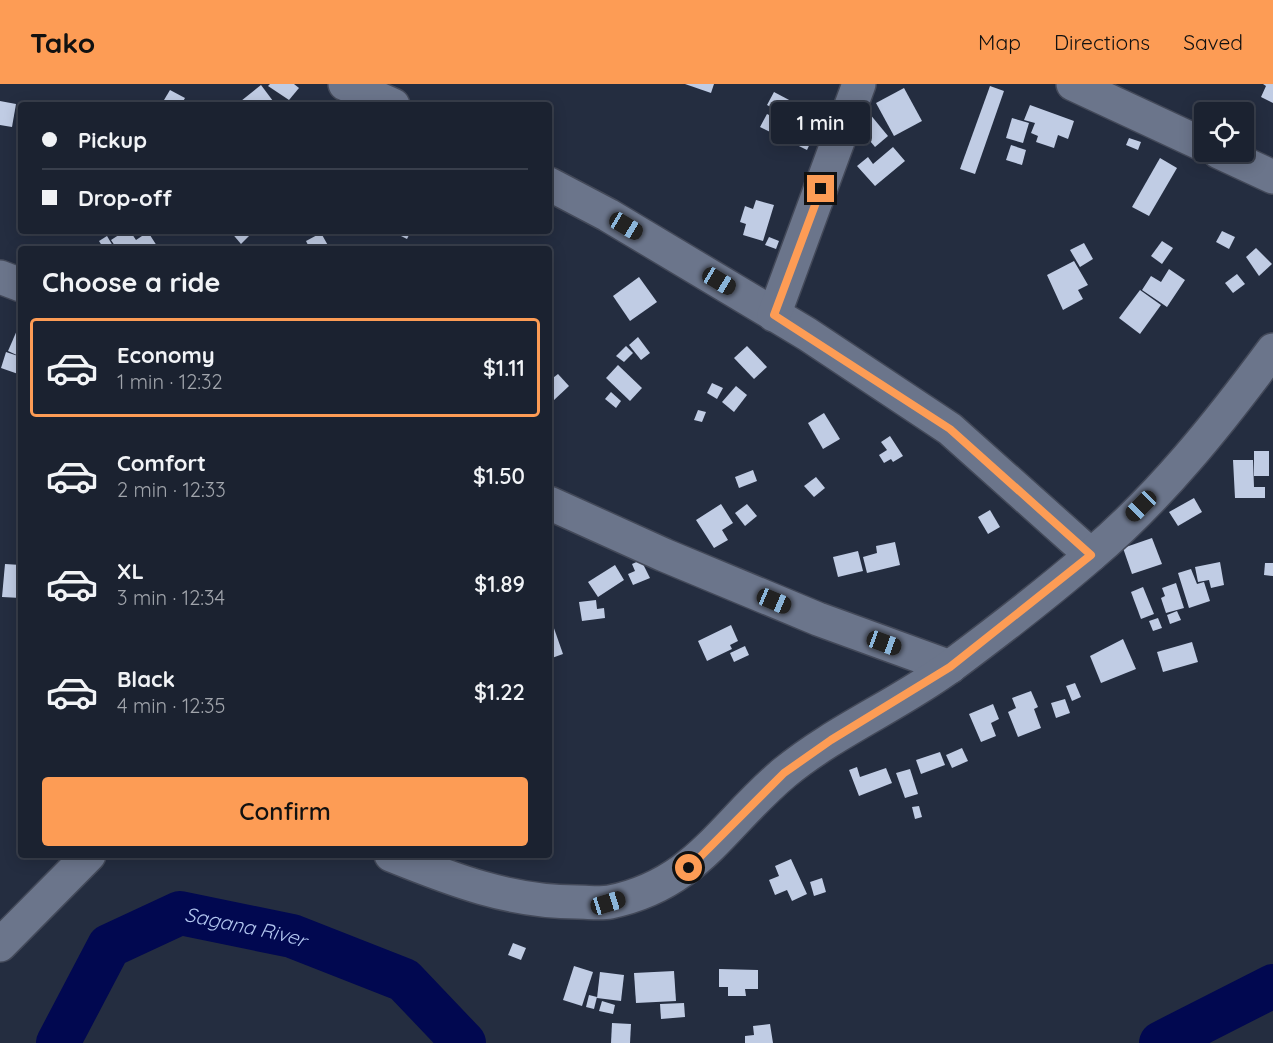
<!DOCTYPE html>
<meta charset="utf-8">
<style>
:root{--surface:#1b2230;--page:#282f3c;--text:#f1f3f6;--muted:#a0a4ab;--line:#393f4c;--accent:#fd9c55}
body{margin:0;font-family:Quicksand,sans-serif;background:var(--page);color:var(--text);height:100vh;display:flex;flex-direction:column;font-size:22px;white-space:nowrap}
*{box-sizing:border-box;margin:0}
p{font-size:20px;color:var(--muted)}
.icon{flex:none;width:33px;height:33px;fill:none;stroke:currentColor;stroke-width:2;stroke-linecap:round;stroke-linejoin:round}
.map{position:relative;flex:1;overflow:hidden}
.panel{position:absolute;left:18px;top:162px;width:534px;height:612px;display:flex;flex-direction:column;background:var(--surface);border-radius:6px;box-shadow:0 3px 15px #0003,0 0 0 2px var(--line)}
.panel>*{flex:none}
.banner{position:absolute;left:18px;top:18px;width:534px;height:132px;border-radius:6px;box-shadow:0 3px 15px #0003,0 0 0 2px var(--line);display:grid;align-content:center;height:132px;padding:0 24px;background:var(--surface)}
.fabs{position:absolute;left:1194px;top:18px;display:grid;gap:12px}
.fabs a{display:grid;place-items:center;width:60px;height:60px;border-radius:6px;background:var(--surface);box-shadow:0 3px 15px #0003,0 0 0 2px var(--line);font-size:30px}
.end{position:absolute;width:27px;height:27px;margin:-14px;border:8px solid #fd9c55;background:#111;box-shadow:0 0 0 3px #111}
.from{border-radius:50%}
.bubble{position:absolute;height:42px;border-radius:6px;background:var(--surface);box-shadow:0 3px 15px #0003,0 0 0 2px var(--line);font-size:20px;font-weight:600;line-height:42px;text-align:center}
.car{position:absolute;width:18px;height:36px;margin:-18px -9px;border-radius:8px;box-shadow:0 0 4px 2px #0007;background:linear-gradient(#222 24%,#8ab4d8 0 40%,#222 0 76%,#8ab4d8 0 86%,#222 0)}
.banner b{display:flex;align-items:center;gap:21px;height:57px;font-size:22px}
.banner b+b{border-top:2px solid var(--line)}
.banner i{width:15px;height:15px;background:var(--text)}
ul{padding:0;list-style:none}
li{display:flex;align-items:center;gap:18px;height:99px;margin:0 12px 9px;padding:0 12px;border:3px solid transparent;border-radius:6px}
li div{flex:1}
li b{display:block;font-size:22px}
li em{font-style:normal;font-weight:600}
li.selected{border-color:var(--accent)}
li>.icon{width:54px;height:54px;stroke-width:1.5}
h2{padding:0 24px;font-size:27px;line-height:72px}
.primary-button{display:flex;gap:12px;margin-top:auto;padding:12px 24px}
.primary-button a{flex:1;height:69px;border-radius:6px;background:var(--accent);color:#111;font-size:24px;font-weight:600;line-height:69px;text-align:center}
header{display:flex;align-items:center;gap:36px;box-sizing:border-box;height:84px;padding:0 30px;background:var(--accent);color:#111}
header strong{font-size:28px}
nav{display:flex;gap:33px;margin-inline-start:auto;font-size:21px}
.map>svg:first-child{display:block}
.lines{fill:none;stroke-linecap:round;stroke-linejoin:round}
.river{stroke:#010850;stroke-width:44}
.building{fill:#c0cce4}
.minor-casing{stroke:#434959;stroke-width:36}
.minor{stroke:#6b758b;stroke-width:33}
.route{stroke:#fd9c55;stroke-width:8}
.labels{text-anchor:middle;stroke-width:6;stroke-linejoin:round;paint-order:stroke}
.water-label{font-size:20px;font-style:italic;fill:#b2c6ef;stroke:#12161e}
</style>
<header>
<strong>Tako</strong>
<nav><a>Map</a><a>Directions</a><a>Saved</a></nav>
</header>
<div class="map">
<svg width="1273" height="959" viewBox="0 0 1273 959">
<rect width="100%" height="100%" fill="#242d40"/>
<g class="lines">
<!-- river -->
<g class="river">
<path id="s1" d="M58,959L109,862L180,829L292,852L404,896L464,959"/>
<polyline points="1161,959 1273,902"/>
</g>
</g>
<!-- building -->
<g class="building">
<polygon points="270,0 294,0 299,4 289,16 268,2"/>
<polygon points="685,0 714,0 711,9"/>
<polygon points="1263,0 1273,0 1273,19 1261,13 1266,2"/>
<polygon points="261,1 276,21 236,21"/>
<polygon points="990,2 1004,7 975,90 960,85"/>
<polygon points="904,4 922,37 894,52 876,19"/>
<polygon points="170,6 185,14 181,21 161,21"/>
<polygon points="774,8 829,37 822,50 767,21"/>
<polygon points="0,17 16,20 12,43 0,41"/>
<polygon points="1030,21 1074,37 1068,55 1058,51 1054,64 1036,58 1038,52 1031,49 1035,39 1024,36"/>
<polygon points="869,29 888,52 875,63 856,40"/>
<polygon points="767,30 813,53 807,66 760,43"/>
<polygon points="1012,34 1029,39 1023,59 1006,54"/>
<polygon points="1129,54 1141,58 1138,66 1126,61"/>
<polygon points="1011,61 1026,66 1022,81 1006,76"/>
<polygon points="893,63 905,77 875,102 857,82 868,73 873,80"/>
<polygon points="1160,74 1177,84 1149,132 1132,123"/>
<polygon points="756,116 774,121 763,157 743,151 746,140 740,138 745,122 753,125"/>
<polygon points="125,147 130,147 136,156 148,148 157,162 152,165 117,165 111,156"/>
<polygon points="230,147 245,147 249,152 241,160"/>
<polygon points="391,147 411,147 407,155"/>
<polygon points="1222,147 1235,153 1229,165 1216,158"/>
<polygon points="321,149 330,165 310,165 306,157"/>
<polygon points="107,152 113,162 104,165 99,157"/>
<polygon points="769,153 779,157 776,165 765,161"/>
<polygon points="1162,157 1173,164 1162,180 1151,172"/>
<polygon points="1084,159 1093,175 1080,183 1070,166"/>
<polygon points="1256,164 1272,180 1259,192 1246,173"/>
<polygon points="1074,177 1088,201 1078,206 1083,215 1063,226 1047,191"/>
<polygon points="1169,185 1185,196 1167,223 1142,206 1151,192 1161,198"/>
<polygon points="1237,190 1245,200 1233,209 1225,199"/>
<polygon points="639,193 657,218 630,237 613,212"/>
<polygon points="1140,206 1161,221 1140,250 1119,234"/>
<polygon points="18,244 21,245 21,273 8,267"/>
<polygon points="638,253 650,269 641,276 629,261"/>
<polygon points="626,262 633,269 624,278 616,272"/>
<polygon points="747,262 767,283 754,295 734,274"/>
<polygon points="6,268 21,273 21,291 1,284"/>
<polygon points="618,281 642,304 630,317 606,294"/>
<polygon points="558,290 569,302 553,317 549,312 549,297"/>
<polygon points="712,299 723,304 717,315 707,309"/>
<polygon points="736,302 747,311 734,328 722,318"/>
<polygon points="611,308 621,317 616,324 605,315"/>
<polygon points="698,326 706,328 702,338 694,336"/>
<polygon points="824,329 840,355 823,365 808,339"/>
<polygon points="890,352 903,372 893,378 891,375 884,379 879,371 887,366 881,358"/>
<rect x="1254" y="367" width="15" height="25"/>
<polygon points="1233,376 1253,376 1254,403 1265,403 1265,414 1235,414"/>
<polygon points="753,386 757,397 739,404 735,393"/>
<polygon points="816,393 825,404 814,413 804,402"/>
<polygon points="1194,414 1202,428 1178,442 1169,428"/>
<polygon points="721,420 733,439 722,446 728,456 714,464 696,436"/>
<polygon points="747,420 757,432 745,442 735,429"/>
<polygon points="990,426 1000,443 988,450 978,433"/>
<polygon points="1152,454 1162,480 1132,490 1123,464"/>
<polygon points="895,458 900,481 867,489 863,473 877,469 876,462"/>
<polygon points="858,467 863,487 838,493 833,473"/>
<polygon points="641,476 650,494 633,501 628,490 635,487 632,480"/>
<polygon points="1220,478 1224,501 1211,504 1209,496 1198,498 1195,483"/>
<polygon points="1265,479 1273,479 1273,492 1264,491"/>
<polygon points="5,480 21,481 21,514 2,513"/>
<polygon points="615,481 624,496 598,513 588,498"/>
<polygon points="1191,485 1197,500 1204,498 1210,517 1189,524 1178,489"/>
<polygon points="1176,499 1184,524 1166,529 1161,514 1165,512 1162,504"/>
<polygon points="1143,503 1154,530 1141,535 1131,508"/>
<polygon points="596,516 597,525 604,524 605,534 582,537 579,518"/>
<polygon points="1177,527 1181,536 1170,540 1167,531"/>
<polygon points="549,530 563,570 549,575"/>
<polygon points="1158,534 1162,544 1153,547 1149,537"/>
<polygon points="731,541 738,557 730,561 732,565 707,577 698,557"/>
<polygon points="1123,555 1136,585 1101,599 1090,572"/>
<polygon points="1192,558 1198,578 1163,588 1157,568"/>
<polygon points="745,562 749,571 734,578 730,569"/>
<polygon points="1075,599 1081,613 1072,617 1066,602"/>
<polygon points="1031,607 1038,623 1034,625 1041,644 1018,653 1008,628 1016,624 1012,614"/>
<polygon points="1065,615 1070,629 1056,634 1051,619"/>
<polygon points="993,620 999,635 991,639 996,652 981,658 969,630"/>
<polygon points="962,664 968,677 952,684 946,671"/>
<polygon points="940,668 945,681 921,690 916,676"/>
<polygon points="857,683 860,693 886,684 892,699 859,712 849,686"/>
<polygon points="910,685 918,710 905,714 896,689"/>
<polygon points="919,722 922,733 915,735 912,723"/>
<polygon points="791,775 807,810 792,817 787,806 775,811 769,796 779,792 775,782"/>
<polygon points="822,794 826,808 814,812 810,798"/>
<polygon points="513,859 526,864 521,876 508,871"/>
<polygon points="574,882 593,888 582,922 563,916"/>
<polygon points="719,885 758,886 758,905 745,905 746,912 728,912 728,903 719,903"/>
<polygon points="674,887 676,917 636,919 634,889"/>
<polygon points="600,888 624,891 621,917 597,914"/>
<polygon points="589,911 597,913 594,925 586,923"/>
<polygon points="602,917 615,921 613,930 599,927"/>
<polygon points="684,919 685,933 661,935 660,920"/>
<polygon points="612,939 631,940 630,959 611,959"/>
<polygon points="770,940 773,959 745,959 745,952 754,951 753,942"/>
</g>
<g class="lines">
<!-- minor casing -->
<g class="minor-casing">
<g id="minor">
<polyline points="345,0 393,21"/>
<polyline points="1073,0 1204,61"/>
<polyline points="1219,68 1273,93"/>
<polyline points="549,100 608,131 807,250 950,345 1091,471"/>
<polyline points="0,193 21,201"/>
<polyline points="774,231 859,0"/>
<polyline points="549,419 664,471 818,535 950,583"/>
<path d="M391,771C453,796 510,818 577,818C588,818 600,820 610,818C697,800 722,741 784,689C835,647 898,621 951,582C998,547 1046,510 1090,472C1160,413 1219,339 1273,266"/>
<polyline points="0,861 89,771"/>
</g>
</g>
<!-- minor -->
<use href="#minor" class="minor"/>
</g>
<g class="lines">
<!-- route -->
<polyline class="route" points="689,784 784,689 831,656 950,583 1091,471 950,345 774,231 821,105"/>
</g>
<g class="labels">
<!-- water labels -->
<g class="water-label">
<text dy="7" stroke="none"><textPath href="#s1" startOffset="255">Sagana River</textPath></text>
</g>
</g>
</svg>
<div class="fabs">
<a><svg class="icon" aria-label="locate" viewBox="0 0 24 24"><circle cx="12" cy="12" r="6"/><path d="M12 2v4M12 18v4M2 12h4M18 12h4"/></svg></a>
</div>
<i class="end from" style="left:689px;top:784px"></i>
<i class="end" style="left:821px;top:105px"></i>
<div class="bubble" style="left:771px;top:18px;width:99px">1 min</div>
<i class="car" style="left:626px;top:142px;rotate:121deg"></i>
<i class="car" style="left:719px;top:197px;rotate:121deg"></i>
<i class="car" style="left:1141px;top:422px;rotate:225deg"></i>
<i class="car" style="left:774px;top:517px;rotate:113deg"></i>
<i class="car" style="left:884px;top:559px;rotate:110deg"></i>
<i class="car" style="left:608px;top:819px;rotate:73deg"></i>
<div class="banner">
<b><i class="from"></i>Pickup</b>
<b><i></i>Drop-off</b>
</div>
<section class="panel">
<h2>Choose a ride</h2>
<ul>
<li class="selected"><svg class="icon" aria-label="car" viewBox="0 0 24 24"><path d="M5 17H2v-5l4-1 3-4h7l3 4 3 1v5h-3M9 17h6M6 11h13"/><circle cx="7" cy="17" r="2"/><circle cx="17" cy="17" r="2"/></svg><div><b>Economy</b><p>1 min · 12:32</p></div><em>$1.11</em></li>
<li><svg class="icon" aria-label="car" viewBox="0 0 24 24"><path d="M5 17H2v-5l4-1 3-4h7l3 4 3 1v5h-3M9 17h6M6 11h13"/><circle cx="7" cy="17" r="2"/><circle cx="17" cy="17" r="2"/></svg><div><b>Comfort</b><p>2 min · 12:33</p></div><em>$1.50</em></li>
<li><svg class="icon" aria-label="car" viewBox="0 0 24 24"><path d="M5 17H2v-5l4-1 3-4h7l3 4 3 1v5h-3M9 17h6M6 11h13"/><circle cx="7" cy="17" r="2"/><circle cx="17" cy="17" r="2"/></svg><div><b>XL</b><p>3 min · 12:34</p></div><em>$1.89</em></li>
<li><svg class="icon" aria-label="car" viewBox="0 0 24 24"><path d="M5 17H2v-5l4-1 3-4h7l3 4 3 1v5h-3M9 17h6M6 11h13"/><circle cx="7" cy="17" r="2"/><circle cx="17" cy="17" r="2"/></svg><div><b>Black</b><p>4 min · 12:35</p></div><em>$1.22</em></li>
</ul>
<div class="primary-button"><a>Confirm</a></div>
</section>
</div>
